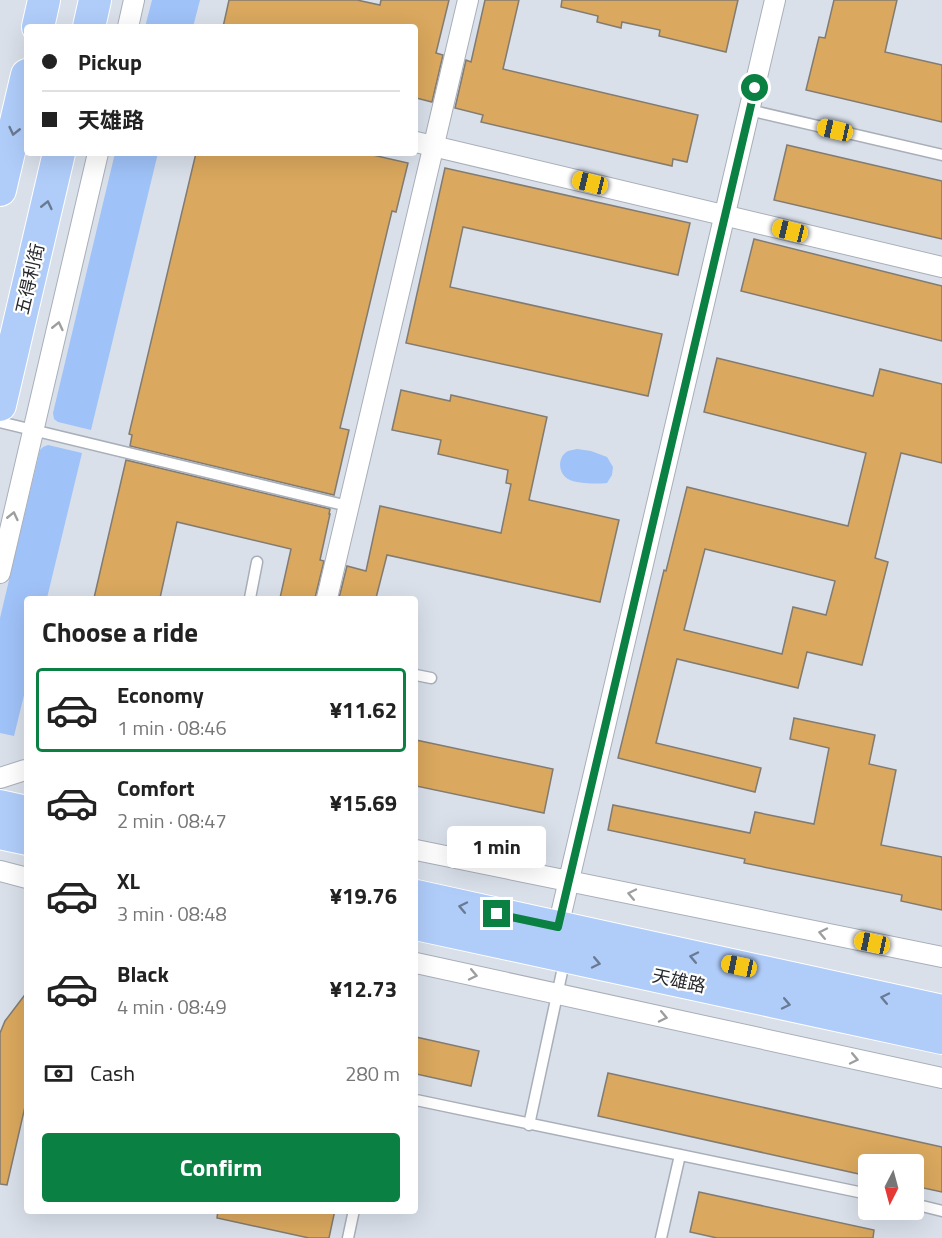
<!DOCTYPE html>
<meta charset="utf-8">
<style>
:root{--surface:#fff;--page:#f2f2f2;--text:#222;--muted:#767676;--line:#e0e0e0;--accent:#0b8043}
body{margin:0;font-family:"Titillium Web","Noto Sans SC",sans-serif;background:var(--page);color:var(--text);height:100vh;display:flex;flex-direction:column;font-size:22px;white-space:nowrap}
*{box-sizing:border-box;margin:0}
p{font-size:20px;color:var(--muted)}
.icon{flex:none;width:33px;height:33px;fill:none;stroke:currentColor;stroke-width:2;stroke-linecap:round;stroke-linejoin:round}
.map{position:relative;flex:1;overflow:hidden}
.drawer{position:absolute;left:24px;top:596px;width:394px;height:618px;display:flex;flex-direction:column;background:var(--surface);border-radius:6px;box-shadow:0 6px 24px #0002}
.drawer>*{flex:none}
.hud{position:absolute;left:24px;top:24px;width:394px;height:132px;border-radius:6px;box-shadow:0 6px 24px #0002;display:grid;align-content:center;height:132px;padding:0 18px;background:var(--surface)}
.needle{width:39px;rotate:186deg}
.controls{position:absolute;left:858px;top:1154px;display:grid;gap:12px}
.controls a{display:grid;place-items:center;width:66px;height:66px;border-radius:6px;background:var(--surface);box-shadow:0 6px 24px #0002;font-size:30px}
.end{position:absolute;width:27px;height:27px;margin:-14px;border:8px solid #0b8043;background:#fff;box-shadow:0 0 0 3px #fff}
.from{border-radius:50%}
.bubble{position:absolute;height:42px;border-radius:6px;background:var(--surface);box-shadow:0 6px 24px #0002;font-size:20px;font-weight:700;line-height:42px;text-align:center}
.car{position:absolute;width:18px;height:36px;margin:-18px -9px;border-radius:8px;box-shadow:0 0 4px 2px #0007;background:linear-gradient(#f5c518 24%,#345 0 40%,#f5c518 0 76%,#345 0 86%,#f5c518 0)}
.hud b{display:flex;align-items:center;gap:21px;height:57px;font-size:22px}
.hud b+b{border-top:2px solid var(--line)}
.hud i{width:15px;height:15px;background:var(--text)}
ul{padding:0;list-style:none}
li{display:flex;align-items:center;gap:18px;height:84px;margin:0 12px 9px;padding:0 6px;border:3px solid transparent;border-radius:6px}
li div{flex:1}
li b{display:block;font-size:22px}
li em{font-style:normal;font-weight:700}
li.selected{border-color:var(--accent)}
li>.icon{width:54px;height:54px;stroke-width:1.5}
h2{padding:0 18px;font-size:27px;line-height:72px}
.pay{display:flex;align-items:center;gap:15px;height:66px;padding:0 18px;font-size:22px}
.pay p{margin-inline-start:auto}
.primary-button{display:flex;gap:12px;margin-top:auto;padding:12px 18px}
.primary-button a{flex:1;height:69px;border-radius:6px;background:var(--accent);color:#fff;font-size:24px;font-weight:700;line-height:69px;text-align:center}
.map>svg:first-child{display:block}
.green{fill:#9fc2f8}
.building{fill:#daa85e;stroke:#827b72;stroke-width:1.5;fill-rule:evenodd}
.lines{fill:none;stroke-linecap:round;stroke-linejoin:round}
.lane-casing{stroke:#a9afb9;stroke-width:13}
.street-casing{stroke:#a9afb9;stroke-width:22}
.primary-casing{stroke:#fff;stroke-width:34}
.lane{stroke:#fff;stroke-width:10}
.street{stroke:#fff;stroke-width:20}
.primary{stroke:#b0cdfa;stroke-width:32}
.oneway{stroke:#6b7a93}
.oneway2{stroke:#9d9ea0}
.route{stroke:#0b8043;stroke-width:8}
.labels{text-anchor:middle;stroke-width:4.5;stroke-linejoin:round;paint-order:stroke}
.street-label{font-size:18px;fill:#26282c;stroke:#fff}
</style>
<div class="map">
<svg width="942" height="1238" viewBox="0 0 942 1238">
<rect width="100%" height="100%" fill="#d9e0ea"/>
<!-- green -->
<g class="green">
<polygon points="152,0 200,0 193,27 145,27"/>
<polygon points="115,153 158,153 91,430 58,422 54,419 53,413"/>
<polygon points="48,445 82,453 47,598 27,598 27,683 14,736 0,733 0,618 40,450 43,447"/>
<path d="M577,449L591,451L607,457L613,467L612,475L607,483C597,484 577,484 568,479C558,473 557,457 568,451C571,450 574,450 577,449Z"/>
</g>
<!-- building -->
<g class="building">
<polygon points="229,0 357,0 380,5 381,0 449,0 436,53 443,55 432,102 416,98 416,27 223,27"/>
<polygon points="485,0 519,0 503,69 698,115 687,162 673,159 672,166 481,122 483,115 455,108 466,60 471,62"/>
<polygon points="562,0 738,0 726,52 659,36 660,30 622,22 621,28 597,22 598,16 561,7"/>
<polygon points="834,0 897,0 885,52 942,65 942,122 806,90 819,37 825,38"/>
<polygon points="787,145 942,181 942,239 774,200"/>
<polygon points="196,153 364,153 408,163 396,212 392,211 340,428 349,430 334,495 130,446 132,435 129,434"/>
<polygon points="445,168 690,223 678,275 463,227 450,287 662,334 648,396 406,343"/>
<polygon points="754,239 942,286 942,341 741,291"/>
<path d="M717,358L873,396L880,369L942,384V463L901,453L875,558L888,562L862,665L807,652L798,688L677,659L656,743L761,768L755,792L618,758L664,570L666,571L687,487L848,526L866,453L704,412ZM705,549L835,581L826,615L793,607L782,654L684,630Z"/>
<polygon points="401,390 450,401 451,395 547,417 529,500 619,520 600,602 387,555 376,598 339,598 347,566 366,571 380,506 501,533 511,484 506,483 508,470 438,454 441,440 392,430"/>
<polygon points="126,460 330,509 329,514 330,514 320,560 324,561 315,598 280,598 291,549 177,522 160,598 94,598"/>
<polygon points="794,718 875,735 869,764 896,770 881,845 942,857 942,910 901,901 902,895 744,863 745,859 608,830 613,805 750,833 755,812 814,824 829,748 790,739"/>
<polygon points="416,740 553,769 544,813 416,786"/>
<polygon points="27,992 27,1098 7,1185 0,1184 0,1033 5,1021"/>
<polygon points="416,1037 479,1051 471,1086 416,1074"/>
<polygon points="608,1073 942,1147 942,1192 914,1186 914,1164 868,1164 868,1176 598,1116"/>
<polygon points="699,1192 874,1230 873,1238 717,1238 690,1232"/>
<polygon points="218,1210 335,1210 329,1238 309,1238 217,1218"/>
</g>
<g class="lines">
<!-- lane casing -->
<g class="lane-casing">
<g id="lane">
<polyline points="749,110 942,155"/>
<polyline points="0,422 348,506"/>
<polyline points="250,598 257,562"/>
<polyline points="416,675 431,678"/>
<polyline points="416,1100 868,1194"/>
<polyline points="529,1125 565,958"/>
<polyline points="914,1204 942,1211"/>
<polyline points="348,1238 354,1210"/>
<polyline points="661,1238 680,1155"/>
</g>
</g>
<!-- street casing -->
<g class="street-casing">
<g id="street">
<polyline points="128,27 134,0"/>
<polyline points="416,142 942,267"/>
<polyline points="0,573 98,153"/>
<polyline points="327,598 468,0"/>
<polyline points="0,778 25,770 27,770"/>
<polyline points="416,850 942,957"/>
<polyline points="0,871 27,878"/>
<polyline points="558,927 775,0"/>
<polyline points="416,963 942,1078"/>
</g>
</g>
<!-- primary casing -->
<g class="primary-casing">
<g id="primary">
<polyline points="38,27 44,0"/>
<polyline points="89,27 95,0"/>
<polyline points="0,190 27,75"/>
<polyline points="0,405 59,153"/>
<polyline points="0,806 27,812"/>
<polyline points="0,833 27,839"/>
<polyline points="416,896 942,1011"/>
<polyline points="416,924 942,1038"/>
</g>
</g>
<!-- lane -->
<use href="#lane" class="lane"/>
<!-- street -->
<use href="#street" class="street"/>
<!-- primary -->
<use href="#primary" class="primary"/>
</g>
<!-- one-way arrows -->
<defs><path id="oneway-chevron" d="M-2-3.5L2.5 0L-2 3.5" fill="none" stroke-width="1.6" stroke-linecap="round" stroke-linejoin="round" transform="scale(1.5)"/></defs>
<g class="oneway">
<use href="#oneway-chevron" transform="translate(14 131) rotate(103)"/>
<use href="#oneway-chevron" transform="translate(47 205) rotate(-77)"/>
<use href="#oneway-chevron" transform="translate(463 907) rotate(-168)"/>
<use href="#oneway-chevron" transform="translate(694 957) rotate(-168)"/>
<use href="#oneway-chevron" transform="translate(596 963) rotate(12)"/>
<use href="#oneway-chevron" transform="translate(885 998) rotate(-168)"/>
<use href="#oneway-chevron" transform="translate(786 1004) rotate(12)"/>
</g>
<g class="oneway2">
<use href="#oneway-chevron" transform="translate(58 326) rotate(-77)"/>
<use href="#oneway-chevron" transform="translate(13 516) rotate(-77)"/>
<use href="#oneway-chevron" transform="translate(632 894) rotate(-168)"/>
<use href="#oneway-chevron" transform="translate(823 933) rotate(-168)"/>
<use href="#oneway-chevron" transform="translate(473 975) rotate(12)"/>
<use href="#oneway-chevron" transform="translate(663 1017) rotate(12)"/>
<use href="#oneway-chevron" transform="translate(854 1059) rotate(12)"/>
</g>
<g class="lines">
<!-- route -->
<polyline class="route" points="497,914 558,927 755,88"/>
</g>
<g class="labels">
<!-- street labels -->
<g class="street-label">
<text transform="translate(30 279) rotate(-77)" y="6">五得利街</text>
<text transform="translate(679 981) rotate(12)" y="6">天雄路</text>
</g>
</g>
</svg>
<div class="controls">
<a><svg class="needle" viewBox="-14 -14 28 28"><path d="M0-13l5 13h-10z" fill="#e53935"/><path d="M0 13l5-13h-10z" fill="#767676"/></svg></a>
</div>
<i class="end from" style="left:755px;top:88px"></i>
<i class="end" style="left:497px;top:914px"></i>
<div class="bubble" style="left:447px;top:826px;width:99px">1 min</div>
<i class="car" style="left:835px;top:130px;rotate:283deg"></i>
<i class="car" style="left:590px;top:183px;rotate:284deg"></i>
<i class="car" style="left:790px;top:231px;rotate:284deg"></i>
<i class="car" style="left:872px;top:943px;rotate:282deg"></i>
<i class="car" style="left:739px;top:966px;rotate:282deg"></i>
<div class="hud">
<b><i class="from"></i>Pickup</b>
<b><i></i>天雄路</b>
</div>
<section class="drawer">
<h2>Choose a ride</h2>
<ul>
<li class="selected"><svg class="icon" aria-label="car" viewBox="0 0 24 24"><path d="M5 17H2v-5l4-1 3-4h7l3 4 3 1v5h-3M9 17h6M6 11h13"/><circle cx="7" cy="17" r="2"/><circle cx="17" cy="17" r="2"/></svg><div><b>Economy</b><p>1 min · 08:46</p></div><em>¥11.62</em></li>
<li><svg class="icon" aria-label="car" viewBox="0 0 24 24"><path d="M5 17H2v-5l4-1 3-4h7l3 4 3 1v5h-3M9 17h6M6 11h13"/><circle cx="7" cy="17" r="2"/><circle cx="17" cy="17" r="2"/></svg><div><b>Comfort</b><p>2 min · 08:47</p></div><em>¥15.69</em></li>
<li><svg class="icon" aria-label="car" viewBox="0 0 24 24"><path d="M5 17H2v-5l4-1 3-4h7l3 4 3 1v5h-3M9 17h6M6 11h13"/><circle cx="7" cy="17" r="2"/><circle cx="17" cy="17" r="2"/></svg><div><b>XL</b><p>3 min · 08:48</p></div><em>¥19.76</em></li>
<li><svg class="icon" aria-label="car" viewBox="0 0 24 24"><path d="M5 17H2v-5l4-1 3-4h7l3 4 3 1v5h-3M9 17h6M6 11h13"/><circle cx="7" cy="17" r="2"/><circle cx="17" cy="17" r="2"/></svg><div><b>Black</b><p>4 min · 08:49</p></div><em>¥12.73</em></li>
</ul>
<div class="pay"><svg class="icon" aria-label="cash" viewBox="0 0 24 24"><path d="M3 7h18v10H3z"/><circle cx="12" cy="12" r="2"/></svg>Cash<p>280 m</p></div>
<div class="primary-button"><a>Confirm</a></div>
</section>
</div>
